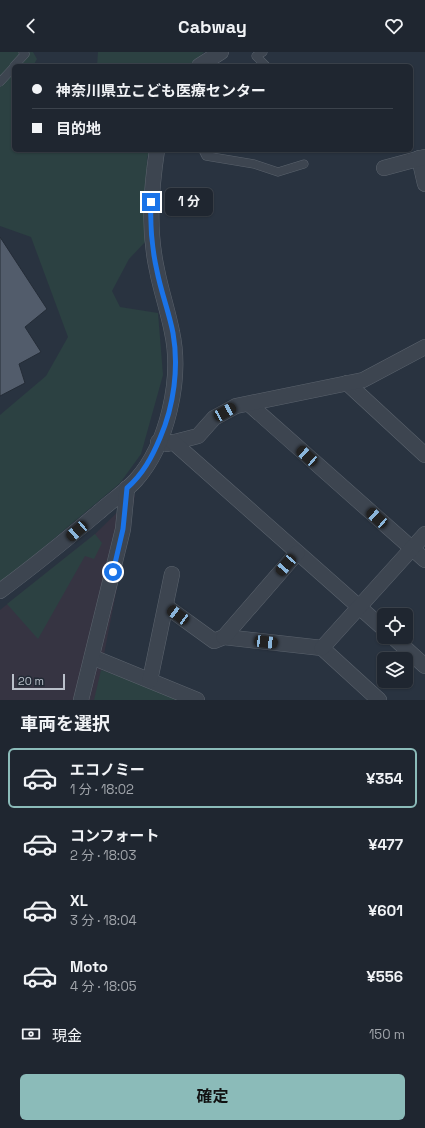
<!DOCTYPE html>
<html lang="ja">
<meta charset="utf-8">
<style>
:root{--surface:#1f2630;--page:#272e38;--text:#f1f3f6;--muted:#a1a5ab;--line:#3c434c;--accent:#8bbbb9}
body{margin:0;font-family:"Space Grotesk","Noto Sans JP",sans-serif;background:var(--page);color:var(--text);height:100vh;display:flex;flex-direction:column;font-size:15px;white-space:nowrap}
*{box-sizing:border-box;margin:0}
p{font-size:13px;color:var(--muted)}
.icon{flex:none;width:22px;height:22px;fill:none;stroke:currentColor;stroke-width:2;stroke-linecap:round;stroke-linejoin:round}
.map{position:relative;height:648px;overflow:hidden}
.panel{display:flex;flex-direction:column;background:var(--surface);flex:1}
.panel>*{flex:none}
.guide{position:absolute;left:12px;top:12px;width:401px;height:88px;border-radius:6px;box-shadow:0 1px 3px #0004,0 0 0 1px var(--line);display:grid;align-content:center;height:88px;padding:0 20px;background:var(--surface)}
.buttons{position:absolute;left:377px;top:556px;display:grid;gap:8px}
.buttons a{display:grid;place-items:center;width:36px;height:36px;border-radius:6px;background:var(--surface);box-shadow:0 1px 3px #0004,0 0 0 1px var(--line);font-size:20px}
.scale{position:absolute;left:12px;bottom:10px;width:53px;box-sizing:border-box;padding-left:4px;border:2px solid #bac0ca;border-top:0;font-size:11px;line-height:14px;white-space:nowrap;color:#bac0ca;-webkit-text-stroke:3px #222a35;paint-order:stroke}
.end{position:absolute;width:18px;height:18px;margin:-9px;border:5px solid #1a73e8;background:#fff;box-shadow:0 0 0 2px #fff}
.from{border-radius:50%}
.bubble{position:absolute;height:28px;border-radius:6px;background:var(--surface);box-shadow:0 1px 3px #0004,0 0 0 1px var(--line);font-size:13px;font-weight:700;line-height:28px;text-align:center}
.car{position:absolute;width:12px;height:24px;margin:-12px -6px;border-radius:5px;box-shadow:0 0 3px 1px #0007;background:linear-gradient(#222 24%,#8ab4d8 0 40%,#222 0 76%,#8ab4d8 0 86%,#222 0)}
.guide b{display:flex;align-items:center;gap:14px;height:38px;font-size:15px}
.guide b+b{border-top:1px solid var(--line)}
.guide i{width:10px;height:10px;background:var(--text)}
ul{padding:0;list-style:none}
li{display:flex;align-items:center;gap:12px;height:60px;margin:0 8px 6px;padding:0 12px;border:2px solid transparent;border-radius:6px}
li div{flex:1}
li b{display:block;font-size:15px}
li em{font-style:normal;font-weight:700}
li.active{border-color:var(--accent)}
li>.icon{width:36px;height:36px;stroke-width:1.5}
h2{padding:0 20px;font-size:18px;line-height:48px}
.pay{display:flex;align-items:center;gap:10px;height:44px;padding:0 20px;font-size:15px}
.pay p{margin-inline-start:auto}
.primary-button{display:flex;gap:8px;margin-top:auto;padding:8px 20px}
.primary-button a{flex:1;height:46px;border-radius:6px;background:var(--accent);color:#111;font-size:16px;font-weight:700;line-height:46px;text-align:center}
header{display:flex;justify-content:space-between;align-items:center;height:52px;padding:0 20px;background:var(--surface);font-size:18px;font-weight:700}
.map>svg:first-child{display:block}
.medical{fill:#363442}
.green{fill:#2c4142}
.building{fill:#525c6b;stroke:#242c37}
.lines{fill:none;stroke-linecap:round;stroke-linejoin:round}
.lane-casing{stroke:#5b636d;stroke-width:9}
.street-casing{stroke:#5b636d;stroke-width:16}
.lane{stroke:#3d4550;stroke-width:8}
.street{stroke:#3d4550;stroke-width:15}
.route{stroke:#1a73e8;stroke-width:5}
</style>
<header><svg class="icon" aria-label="back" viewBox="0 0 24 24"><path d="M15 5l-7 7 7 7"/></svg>Cabway<svg class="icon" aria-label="heart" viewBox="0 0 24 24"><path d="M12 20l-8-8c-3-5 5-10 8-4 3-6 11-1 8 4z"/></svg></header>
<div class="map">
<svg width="425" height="648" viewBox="0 0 425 648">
<rect width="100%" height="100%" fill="#293340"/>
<!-- medical -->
<polygon class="medical" points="135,443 101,618 184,648 0,648 0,558 95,482"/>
<!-- green -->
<g class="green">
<polygon points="0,0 33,0 37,7 33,14 14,14 14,98 150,98 147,106 146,189 129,207 112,239 120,255 158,261 163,323 141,402 120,431 0,532 0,363 46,324 68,285 31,185 0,174"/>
<polygon points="98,0 204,0 191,14 97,14"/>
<polygon points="95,482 102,491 94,507 85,504 38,587 7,552"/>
<polygon points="101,618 176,644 184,648 94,648"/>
</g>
<!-- building -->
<polygon class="building" points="0,185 47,257 25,275 41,300 19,312 25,331 0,344"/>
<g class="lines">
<!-- lane casing -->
<g class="lane-casing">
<g id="lane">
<polyline points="263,0 256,4 266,14"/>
<polyline points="14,14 25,2 23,0"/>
<polyline points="0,30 14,15"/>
<polyline points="203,98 206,104 254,112 278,120 304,112"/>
</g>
</g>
<!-- street casing -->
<g class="street-casing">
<g id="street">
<polyline points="199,14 221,0"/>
<polyline points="419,106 425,132"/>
<polyline points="384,116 425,105"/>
<polyline points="347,331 425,403"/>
<polyline points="249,352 425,508"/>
<polyline points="158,390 167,392 198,384 214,366 236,354 363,328 425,295"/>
<polyline points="173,390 384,577"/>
<path d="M0,539C34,514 67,487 99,460C111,449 125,440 136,428C168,392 182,326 172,280C168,259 161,239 157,218C148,177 151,139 157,98"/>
<polyline points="167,555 214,589 224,585 322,596 379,648"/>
<polyline points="224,585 297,501"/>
<polyline points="393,585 425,614"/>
<polyline points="322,596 425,482"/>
<polyline points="92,605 197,648"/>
<polyline points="150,628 172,522"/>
<polyline points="81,648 123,477 127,436"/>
</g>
</g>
<!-- lane -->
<use href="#lane" class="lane"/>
<!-- street -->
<use href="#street" class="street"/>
</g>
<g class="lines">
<!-- route -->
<path class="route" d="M113,520L123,477L127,436C143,422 152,405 160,386C174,354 179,315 173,281C169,260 161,240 157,219C152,197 150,172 151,150"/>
</g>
</svg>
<div class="buttons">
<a><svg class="icon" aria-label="locate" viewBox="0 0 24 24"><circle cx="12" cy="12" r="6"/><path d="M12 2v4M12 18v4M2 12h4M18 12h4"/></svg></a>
<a><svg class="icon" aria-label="layers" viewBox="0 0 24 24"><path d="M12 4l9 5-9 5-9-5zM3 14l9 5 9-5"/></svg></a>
</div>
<div class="scale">20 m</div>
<i class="end from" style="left:113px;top:520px"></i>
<i class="end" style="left:151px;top:150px"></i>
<div class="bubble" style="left:165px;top:136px;width:48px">1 分</div>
<i class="car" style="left:225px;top:360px;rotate:61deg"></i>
<i class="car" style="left:307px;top:404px;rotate:312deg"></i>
<i class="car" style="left:377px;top:466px;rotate:312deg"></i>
<i class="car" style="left:77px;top:479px;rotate:229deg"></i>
<i class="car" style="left:286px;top:513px;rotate:221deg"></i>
<i class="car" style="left:178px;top:563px;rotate:306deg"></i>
<i class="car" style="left:266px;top:590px;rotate:97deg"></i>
<div class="guide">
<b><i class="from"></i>神奈川県立こども医療センター</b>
<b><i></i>目的地</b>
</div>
</div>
<section class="panel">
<h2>車両を選択</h2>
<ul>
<li class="active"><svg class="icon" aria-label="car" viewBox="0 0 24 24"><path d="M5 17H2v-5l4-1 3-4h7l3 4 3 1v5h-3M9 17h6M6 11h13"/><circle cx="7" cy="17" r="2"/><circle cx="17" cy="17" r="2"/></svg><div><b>エコノミー</b><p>1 分 · 18:02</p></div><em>¥354</em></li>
<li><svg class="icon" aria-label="car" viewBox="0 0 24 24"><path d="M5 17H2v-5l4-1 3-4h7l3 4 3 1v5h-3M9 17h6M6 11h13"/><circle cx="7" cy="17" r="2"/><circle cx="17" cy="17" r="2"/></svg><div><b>コンフォート</b><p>2 分 · 18:03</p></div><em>¥477</em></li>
<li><svg class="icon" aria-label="car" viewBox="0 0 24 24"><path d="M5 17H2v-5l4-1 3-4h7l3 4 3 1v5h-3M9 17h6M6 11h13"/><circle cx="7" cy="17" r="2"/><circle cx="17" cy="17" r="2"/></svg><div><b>XL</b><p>3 分 · 18:04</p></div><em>¥601</em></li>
<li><svg class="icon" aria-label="car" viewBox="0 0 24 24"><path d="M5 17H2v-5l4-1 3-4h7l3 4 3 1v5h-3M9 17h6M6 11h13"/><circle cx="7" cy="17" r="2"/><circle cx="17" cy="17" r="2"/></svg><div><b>Moto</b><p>4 分 · 18:05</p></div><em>¥556</em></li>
</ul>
<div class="pay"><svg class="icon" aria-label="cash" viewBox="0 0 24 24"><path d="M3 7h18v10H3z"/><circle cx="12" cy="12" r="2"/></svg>現金<p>150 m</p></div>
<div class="primary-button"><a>確定</a></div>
</section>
